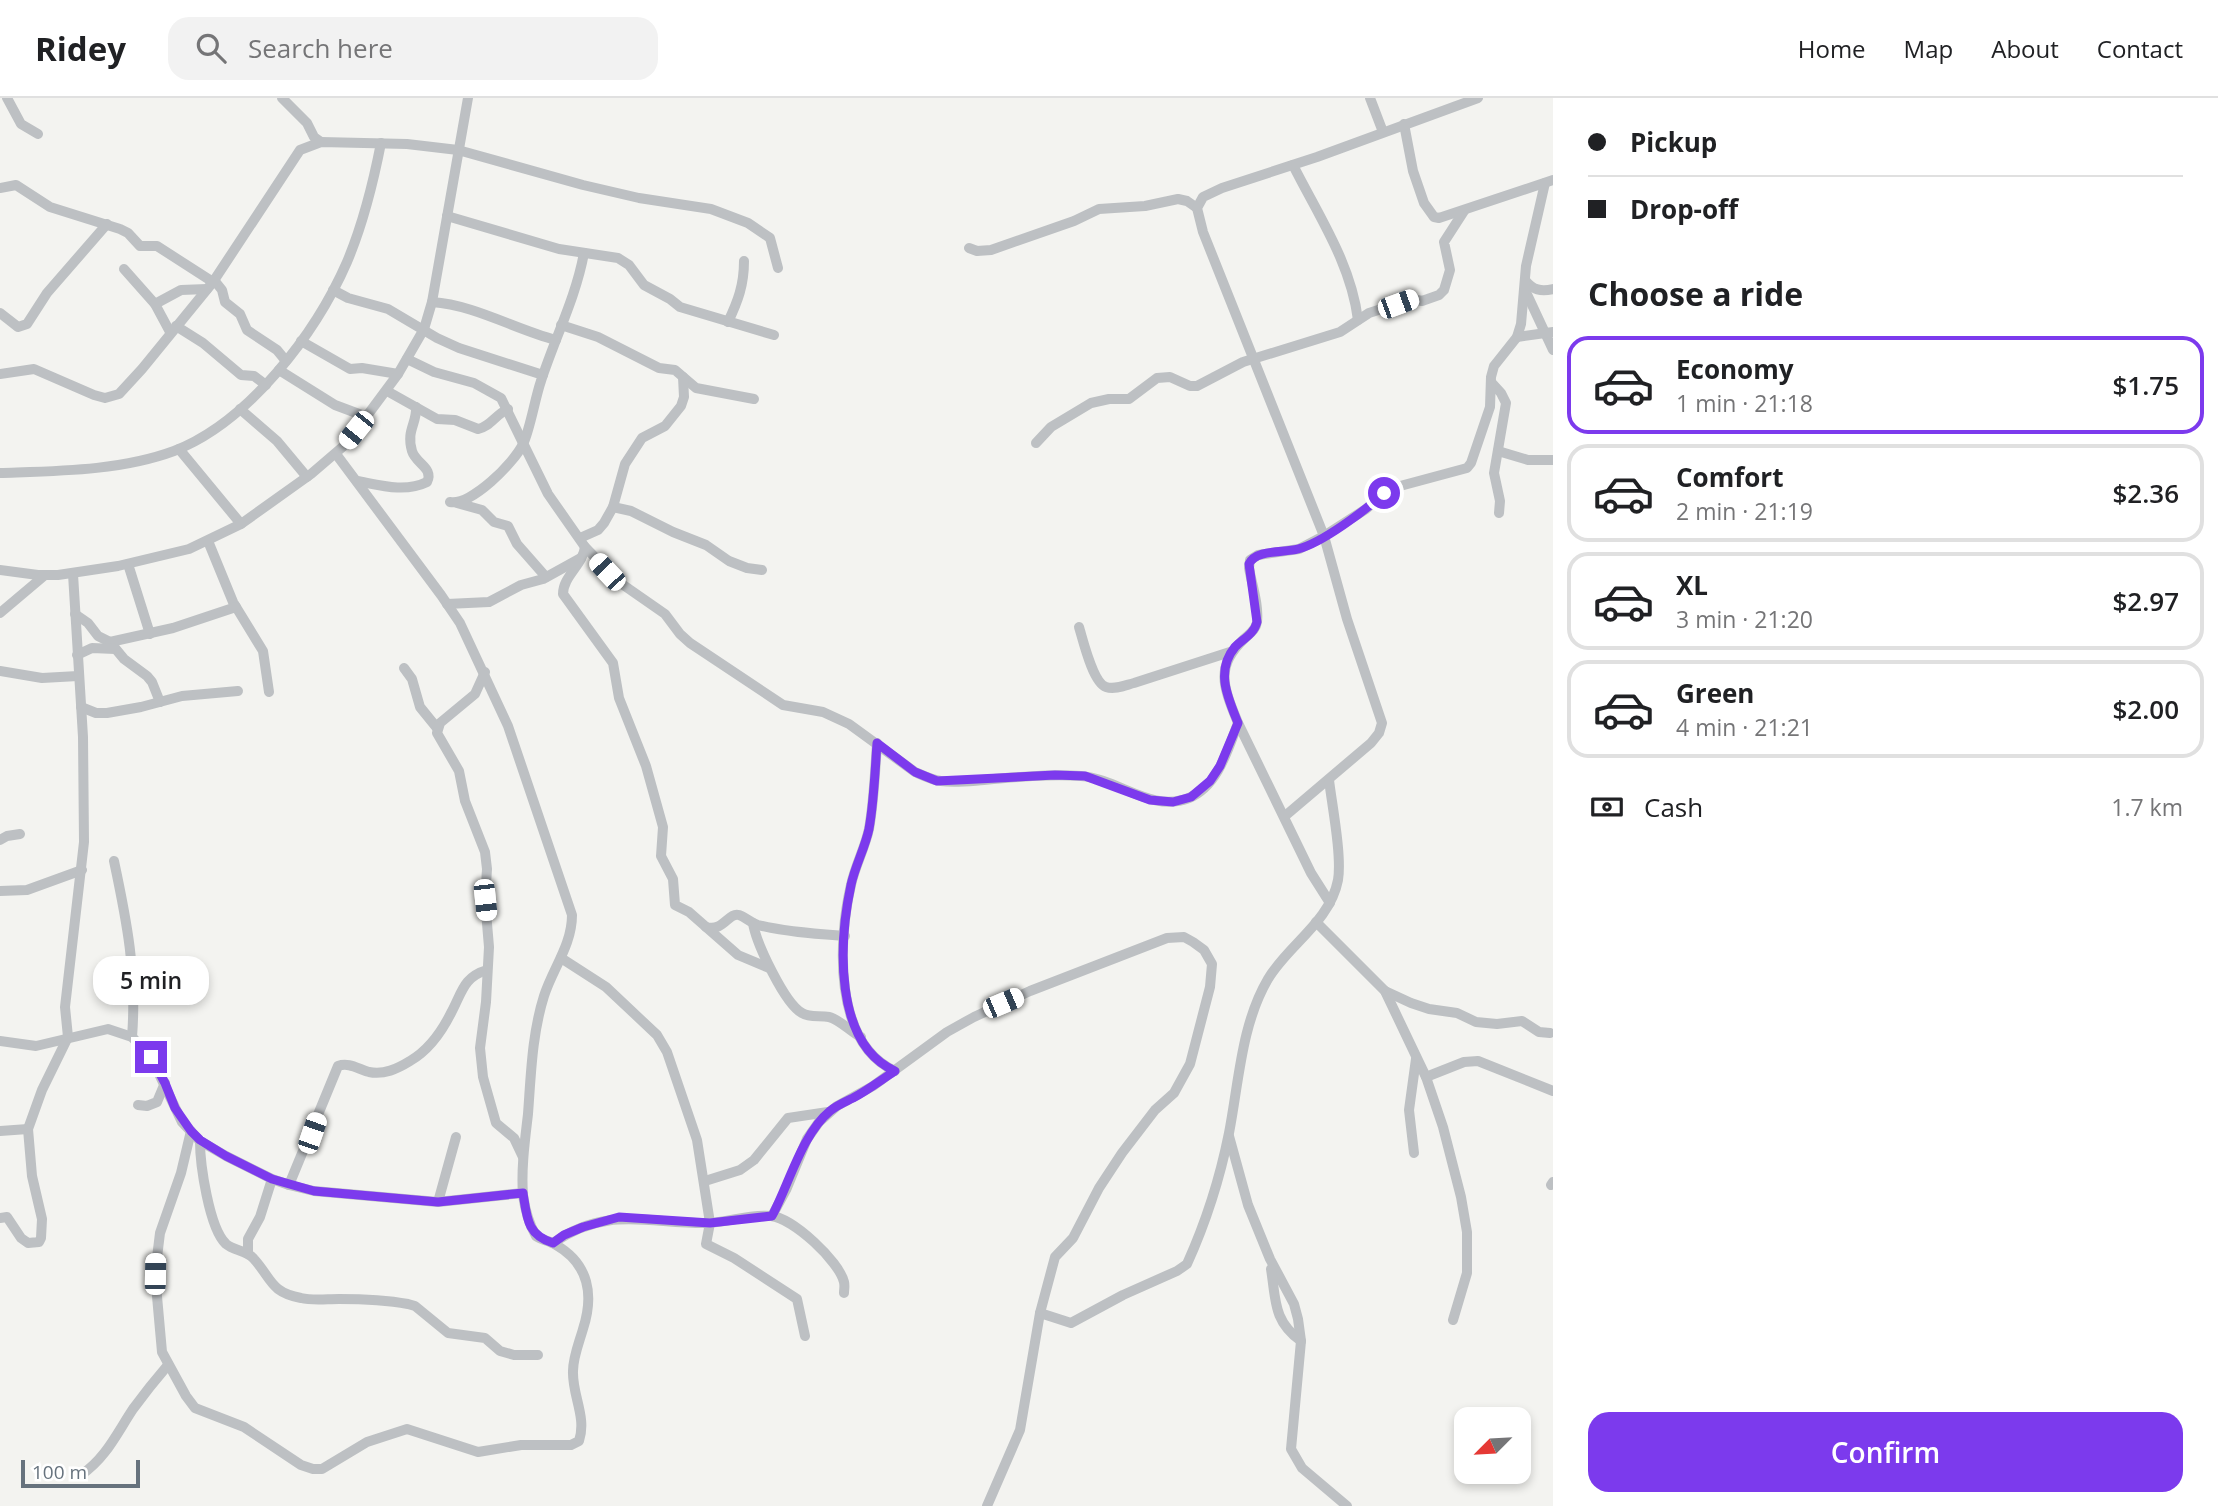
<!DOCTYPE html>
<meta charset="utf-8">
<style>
:root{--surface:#fff;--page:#f2f2f2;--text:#202124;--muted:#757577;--line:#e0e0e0;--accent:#7c3aed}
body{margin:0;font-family:"Open Sans",sans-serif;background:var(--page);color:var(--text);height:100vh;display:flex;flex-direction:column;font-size:26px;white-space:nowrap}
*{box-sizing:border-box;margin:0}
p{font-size:23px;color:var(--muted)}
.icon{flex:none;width:38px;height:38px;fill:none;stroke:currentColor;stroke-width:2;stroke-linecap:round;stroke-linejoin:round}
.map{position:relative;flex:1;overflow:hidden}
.details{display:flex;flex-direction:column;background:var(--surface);width:665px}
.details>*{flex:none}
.top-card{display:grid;align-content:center;height:154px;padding:0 35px;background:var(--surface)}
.needle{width:46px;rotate:246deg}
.fabs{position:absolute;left:1454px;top:1309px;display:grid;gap:14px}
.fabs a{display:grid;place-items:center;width:77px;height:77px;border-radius:14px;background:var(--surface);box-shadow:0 4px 10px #0003;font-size:35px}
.scale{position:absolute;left:21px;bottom:18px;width:119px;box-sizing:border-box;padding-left:7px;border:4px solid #66727d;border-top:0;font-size:19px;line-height:24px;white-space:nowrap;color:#66727d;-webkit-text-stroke:5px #fff;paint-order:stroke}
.end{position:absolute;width:32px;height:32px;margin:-16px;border:9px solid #7c3aed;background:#fff;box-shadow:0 0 0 4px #fff}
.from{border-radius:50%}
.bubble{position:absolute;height:49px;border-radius:21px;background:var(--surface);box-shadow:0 4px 10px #0003;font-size:23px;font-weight:600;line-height:49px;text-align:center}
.car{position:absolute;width:21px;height:42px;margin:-21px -10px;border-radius:9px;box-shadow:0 0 5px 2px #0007;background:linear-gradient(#fff 24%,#345 0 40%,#fff 0 76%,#345 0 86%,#fff 0)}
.top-card b{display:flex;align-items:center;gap:24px;height:66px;font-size:26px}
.top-card b+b{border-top:2px solid var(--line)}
.top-card i{width:18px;height:18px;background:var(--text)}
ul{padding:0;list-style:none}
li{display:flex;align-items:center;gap:21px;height:98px;margin:0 14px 10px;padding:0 21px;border:4px solid var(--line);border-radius:21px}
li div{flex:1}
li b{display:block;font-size:26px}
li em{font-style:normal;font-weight:600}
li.current{border-color:var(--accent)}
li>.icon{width:63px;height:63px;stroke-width:1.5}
h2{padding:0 35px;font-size:32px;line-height:84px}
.pay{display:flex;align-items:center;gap:18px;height:77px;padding:0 35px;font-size:26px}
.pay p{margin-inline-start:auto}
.button{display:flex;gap:14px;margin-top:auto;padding:14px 35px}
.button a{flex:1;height:80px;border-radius:21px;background:var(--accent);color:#fff;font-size:28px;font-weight:600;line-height:80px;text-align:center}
header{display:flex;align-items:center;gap:42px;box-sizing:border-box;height:98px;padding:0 35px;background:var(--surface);border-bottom:2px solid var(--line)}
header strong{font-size:33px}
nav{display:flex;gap:38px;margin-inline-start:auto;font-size:24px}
.search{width:490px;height:63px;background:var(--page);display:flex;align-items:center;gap:18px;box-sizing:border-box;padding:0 24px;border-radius:21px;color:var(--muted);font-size:26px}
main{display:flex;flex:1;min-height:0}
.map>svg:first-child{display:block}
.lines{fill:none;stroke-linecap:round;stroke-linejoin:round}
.minor{stroke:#bdc0c3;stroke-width:10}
.route{stroke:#7c3aed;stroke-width:9}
</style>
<header>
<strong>Ridey</strong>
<div class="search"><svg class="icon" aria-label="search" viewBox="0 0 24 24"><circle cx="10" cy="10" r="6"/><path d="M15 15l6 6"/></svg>Search here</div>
<nav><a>Home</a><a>Map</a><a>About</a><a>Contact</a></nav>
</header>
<main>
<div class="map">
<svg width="1553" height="1408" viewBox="0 0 1553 1408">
<rect width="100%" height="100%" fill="#f3f3f0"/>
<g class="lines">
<!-- minor -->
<g class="minor">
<polyline points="7,0 21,26 38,36"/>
<polyline points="282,0 307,25 314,39 321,44"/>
<polyline points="1370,0 1383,34"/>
<polyline points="1404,26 1413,73 1424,105 1434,119 1439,120 1553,82"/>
<path d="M1293,67C1318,117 1351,165 1358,222"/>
<polyline points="0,90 16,87 50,109 120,131 128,135 140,148 157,148 213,184"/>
<polyline points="447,118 559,151 618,160 629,167 644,187 670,201 680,209 774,237"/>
<polyline points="969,150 977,153 991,152 1074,123 1099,111 1145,108 1178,101 1187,103 1197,110"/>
<polyline points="124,171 155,206 170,234"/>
<polyline points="214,182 222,192 225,204 240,216 247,232 277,252 286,263"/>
<path d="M1525,182C1533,192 1541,194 1553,191"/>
<polyline points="333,192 348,200 388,211 437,240 459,250 543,277"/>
<polyline points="1526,194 1553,252"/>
<path d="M432,204C475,207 514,231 556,242"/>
<polyline points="155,206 181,192 207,191"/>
<polyline points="0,215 18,229 27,226 47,195 107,126"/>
<path d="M728,224C738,203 744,187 744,163"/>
<polyline points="561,227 598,239 659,270 675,272 696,290 754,301"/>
<polyline points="176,228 203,245 241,277 254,278 266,287"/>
<polyline points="1517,239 1553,234"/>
<polyline points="301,243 350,271 362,270 398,276"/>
<path d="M407,261L434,274L474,285L501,300L548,396L585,449L619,484L665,516L680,536L690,545L783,607L823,614L849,626L915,674C924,678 932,682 941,683C955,685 970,683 984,682C1016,679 1049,676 1081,678C1119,681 1151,715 1189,700C1218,688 1228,651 1238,625"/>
<polyline points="279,272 335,307 367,319"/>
<polyline points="0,276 34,271 94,297 105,300 119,296 142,271 213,184 300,52 321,44 407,46 458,52 583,87 639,100 711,111 748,125 770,140 778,170"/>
<polyline points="1491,284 1501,295 1506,305 1494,375 1500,403 1499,415"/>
<path d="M387,293L437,321L455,322L478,331C490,329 496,316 508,311"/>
<polyline points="240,311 277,343 307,379"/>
<polyline points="1036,345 1051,329 1091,305 1109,301 1129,301 1157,280 1170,279 1190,288 1197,288 1243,264 1340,234 1369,215 1412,201 1422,203 1439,197 1444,192 1450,172 1444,144 1464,113"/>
<polyline points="179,351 241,426"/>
<polyline points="1498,353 1528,362 1553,362"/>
<path d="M0,375C57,373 120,373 174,353C249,324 316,235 347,164C363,126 373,86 381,45"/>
<path d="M357,383C379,387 405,395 427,384C434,370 416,366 412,353C406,332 417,326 416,309"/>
<path d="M450,404C471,408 514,365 523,346C530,332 535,300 541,283C555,240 576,199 584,155"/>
<polyline points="457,405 482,412 494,424 508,428 517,446 546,479"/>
<polyline points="613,409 631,413 673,434 706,447 729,463 747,470 762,472"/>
<polyline points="580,440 598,432 604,425 613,409 625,366 642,340 665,328 681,308 684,299 683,279"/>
<polyline points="208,443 233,504 263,553 269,594"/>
<path d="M585,449C583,467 563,478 563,496L613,565L619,600L646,668L663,729L661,758L673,781L675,807L689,814L738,857L769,870"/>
<polyline points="128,466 150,536"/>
<polyline points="0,472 38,477 58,477 118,468 189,451 241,426 311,376 346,346 398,276 424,231 432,204 468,0"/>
<polyline points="447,506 489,504 521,487 543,481 581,460"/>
<polyline points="0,515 45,477"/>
<polyline points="75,516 88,525 98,538 110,544 124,561 147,578 152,584 160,604"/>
<path d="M1079,529C1083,542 1093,585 1106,589C1115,592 1126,587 1134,585L1233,553"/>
<polyline points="110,544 173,530 236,509"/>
<polyline points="77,557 92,550 115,551"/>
<polyline points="404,570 412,581 420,609 437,630"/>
<polyline points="0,573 42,580 78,578"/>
<polyline points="485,574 475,596 440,625 437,635 459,673 465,703 485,754 487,771 485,802 489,849 486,904 480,950 483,979 496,1025 514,1040 523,1059"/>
<polyline points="81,609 96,615 107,615 141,609 182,598 238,593"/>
<path d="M877,645C875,674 874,703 869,731C865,750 855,768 851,787C838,842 833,945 895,973"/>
<polyline points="1285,718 1371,645 1379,635 1382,625 1347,521 1324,438 1366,411 1389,391 1467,370 1471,365 1490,309 1491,279 1494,268 1517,239 1521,226 1526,168 1545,85"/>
<polyline points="0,742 7,738 20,736"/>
<path d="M114,763C127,824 137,875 132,939"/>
<polyline points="0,793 27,792 82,772"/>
<path d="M1330,805L1311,775L1238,625C1224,590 1214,569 1244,541C1249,536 1256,532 1257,524C1259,507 1252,487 1249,470L1250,462L1258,457L1299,451L1324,438L1203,134L1197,110L1203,99L1222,90L1317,59L1478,0"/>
<polyline points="1316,824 1385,893 1426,979 1443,1029 1461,1099 1467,1134 1467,1175 1453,1222"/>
<path d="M753,825C756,845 785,906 802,915C810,920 820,917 829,919C839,921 851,934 861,939"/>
<path d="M706,829C724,834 728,814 739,817C745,819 751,825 758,827C785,834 818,836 845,838"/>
<polyline points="561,860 606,889 657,937 667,954 697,1042 710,1125 706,1146 734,1160 797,1201 805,1238"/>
<polyline points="1385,893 1411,905 1429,911 1457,915 1476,924 1497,926 1522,923 1539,934 1550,935"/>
<polyline points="0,943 36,948 108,931 132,939 151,959 182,1024 200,1043 226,1058 272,1081 289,1087 314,1093 438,1104 523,1095"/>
<polyline points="1426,979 1464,964 1478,963 1553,993"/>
<polyline points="138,1007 147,1008 157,1004 165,985"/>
<polyline points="0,1033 28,1031"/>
<path d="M191,1033L181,1075L160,1135L155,1176L162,1254L186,1298L195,1310L244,1329L301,1367L313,1371H322L367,1344L407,1331L478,1354L521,1347H571L579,1343C587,1319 572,1297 573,1273C573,1259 579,1245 583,1231C594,1197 589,1166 556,1147C550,1143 542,1142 536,1138C529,1126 525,1111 523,1097C521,1070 525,1042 528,1016C531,976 532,936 544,898C553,870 572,847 572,817L508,628L460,525L441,497L336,356"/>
<polyline points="1229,1038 1248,1107 1270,1161 1294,1206 1298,1221 1301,1243 1291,1351 1302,1370 1347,1408"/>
<path d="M200,1043C200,1066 209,1130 226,1146C234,1153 247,1152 254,1161C272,1181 270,1194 301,1200C313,1203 326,1201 339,1201C362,1201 386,1202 408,1206L415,1208L448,1235L485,1240L500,1253L514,1257H538"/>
<polyline points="1414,1055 1409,1012 1416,961"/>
<polyline points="705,1083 740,1072 754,1062 788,1020 828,1014"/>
<path d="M289,1087L338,968C349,964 358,971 369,974C384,977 397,971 410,963C429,952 441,935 451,915C462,895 463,879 487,872"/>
<polyline points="1551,1087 1553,1084"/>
<polyline points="438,1104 456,1039"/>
<polyline points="772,1118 786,1092 807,1041 819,1024 837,1008 873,988 947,934 974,919 1030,893 1167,840 1184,839 1193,844 1204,852 1212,866 1210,889 1190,966 1174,995 1155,1012 1122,1055 1099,1090 1073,1140 1055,1159 1040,1215 1020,1332 987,1408"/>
<polyline points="0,1120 7,1119 21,1140 28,1145 39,1144 41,1140 42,1121 32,1078 28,1031 42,992 68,939 65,909 84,744 83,639 73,476"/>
<path d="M553,1145C607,1107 649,1126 708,1125C729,1124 750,1116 771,1118C793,1120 839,1163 844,1184C845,1188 844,1191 844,1195"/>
<polyline points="248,1156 248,1141 260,1119 272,1081"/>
<path d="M1271,1171C1276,1202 1273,1223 1301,1243"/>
<path d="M1040,1215L1071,1225L1123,1197L1177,1173L1187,1166C1206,1124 1220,1080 1229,1035C1239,984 1241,927 1268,881C1288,847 1330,824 1338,782C1342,758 1332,707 1329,682"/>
<path d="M81,1377C106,1360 117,1335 133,1311C144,1296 156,1281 168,1267"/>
</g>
</g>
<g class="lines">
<!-- route -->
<path class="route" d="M151,959L165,985L175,1010L191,1033L200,1042L226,1058L272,1081L314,1093L438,1104L523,1095C527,1120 527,1137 553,1145L564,1137L583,1129L619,1119L710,1125L772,1118C789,1086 802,1036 830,1013C837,1007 845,1004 853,1000C868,992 881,982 895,973C833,945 839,843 851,787C855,768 865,750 869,731C874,703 875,674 877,645L915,674L937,683L1055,677L1085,678L1150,702L1173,704L1191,699L1210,683L1220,668L1238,625C1228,600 1215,573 1235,549C1243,541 1254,536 1257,524L1249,466C1256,451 1283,455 1298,451C1322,445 1366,412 1384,395"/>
</g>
</svg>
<div class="fabs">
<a><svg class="needle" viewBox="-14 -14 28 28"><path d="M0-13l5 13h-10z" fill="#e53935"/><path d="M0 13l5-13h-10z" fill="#757577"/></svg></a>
</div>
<div class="scale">100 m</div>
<i class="end from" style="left:1384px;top:395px"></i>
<i class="end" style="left:151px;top:959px"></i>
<div class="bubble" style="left:93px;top:858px;width:116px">5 min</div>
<i class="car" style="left:1398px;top:206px;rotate:70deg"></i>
<i class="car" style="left:356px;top:332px;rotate:219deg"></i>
<i class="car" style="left:607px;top:474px;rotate:317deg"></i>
<i class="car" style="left:485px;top:802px;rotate:174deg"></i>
<i class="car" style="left:1003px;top:905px;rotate:67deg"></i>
<i class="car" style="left:312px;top:1035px;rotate:19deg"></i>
<i class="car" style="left:155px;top:1176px;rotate:1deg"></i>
</div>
<section class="details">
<div class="top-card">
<b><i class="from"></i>Pickup</b>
<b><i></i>Drop-off</b>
</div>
<h2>Choose a ride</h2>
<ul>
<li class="current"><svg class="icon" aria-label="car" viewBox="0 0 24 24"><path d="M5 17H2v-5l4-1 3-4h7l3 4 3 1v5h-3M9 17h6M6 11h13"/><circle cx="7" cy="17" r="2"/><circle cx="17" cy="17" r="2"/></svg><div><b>Economy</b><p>1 min · 21:18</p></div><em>$1.75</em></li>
<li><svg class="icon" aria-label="car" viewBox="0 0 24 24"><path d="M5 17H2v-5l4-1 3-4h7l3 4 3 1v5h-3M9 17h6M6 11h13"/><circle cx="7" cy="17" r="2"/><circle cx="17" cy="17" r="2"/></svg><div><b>Comfort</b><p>2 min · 21:19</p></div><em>$2.36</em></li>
<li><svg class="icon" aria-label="car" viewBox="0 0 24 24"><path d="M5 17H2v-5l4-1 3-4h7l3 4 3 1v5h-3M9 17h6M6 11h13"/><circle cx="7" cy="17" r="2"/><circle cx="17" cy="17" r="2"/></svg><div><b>XL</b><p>3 min · 21:20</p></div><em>$2.97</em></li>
<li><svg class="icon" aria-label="car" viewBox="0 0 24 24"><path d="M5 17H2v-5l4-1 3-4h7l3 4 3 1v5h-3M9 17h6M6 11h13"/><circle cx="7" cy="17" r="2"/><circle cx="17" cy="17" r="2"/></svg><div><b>Green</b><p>4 min · 21:21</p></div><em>$2.00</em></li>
</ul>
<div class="pay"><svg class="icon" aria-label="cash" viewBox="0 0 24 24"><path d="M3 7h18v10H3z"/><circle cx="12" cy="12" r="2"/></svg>Cash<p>1.7 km</p></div>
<div class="button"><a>Confirm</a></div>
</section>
</main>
